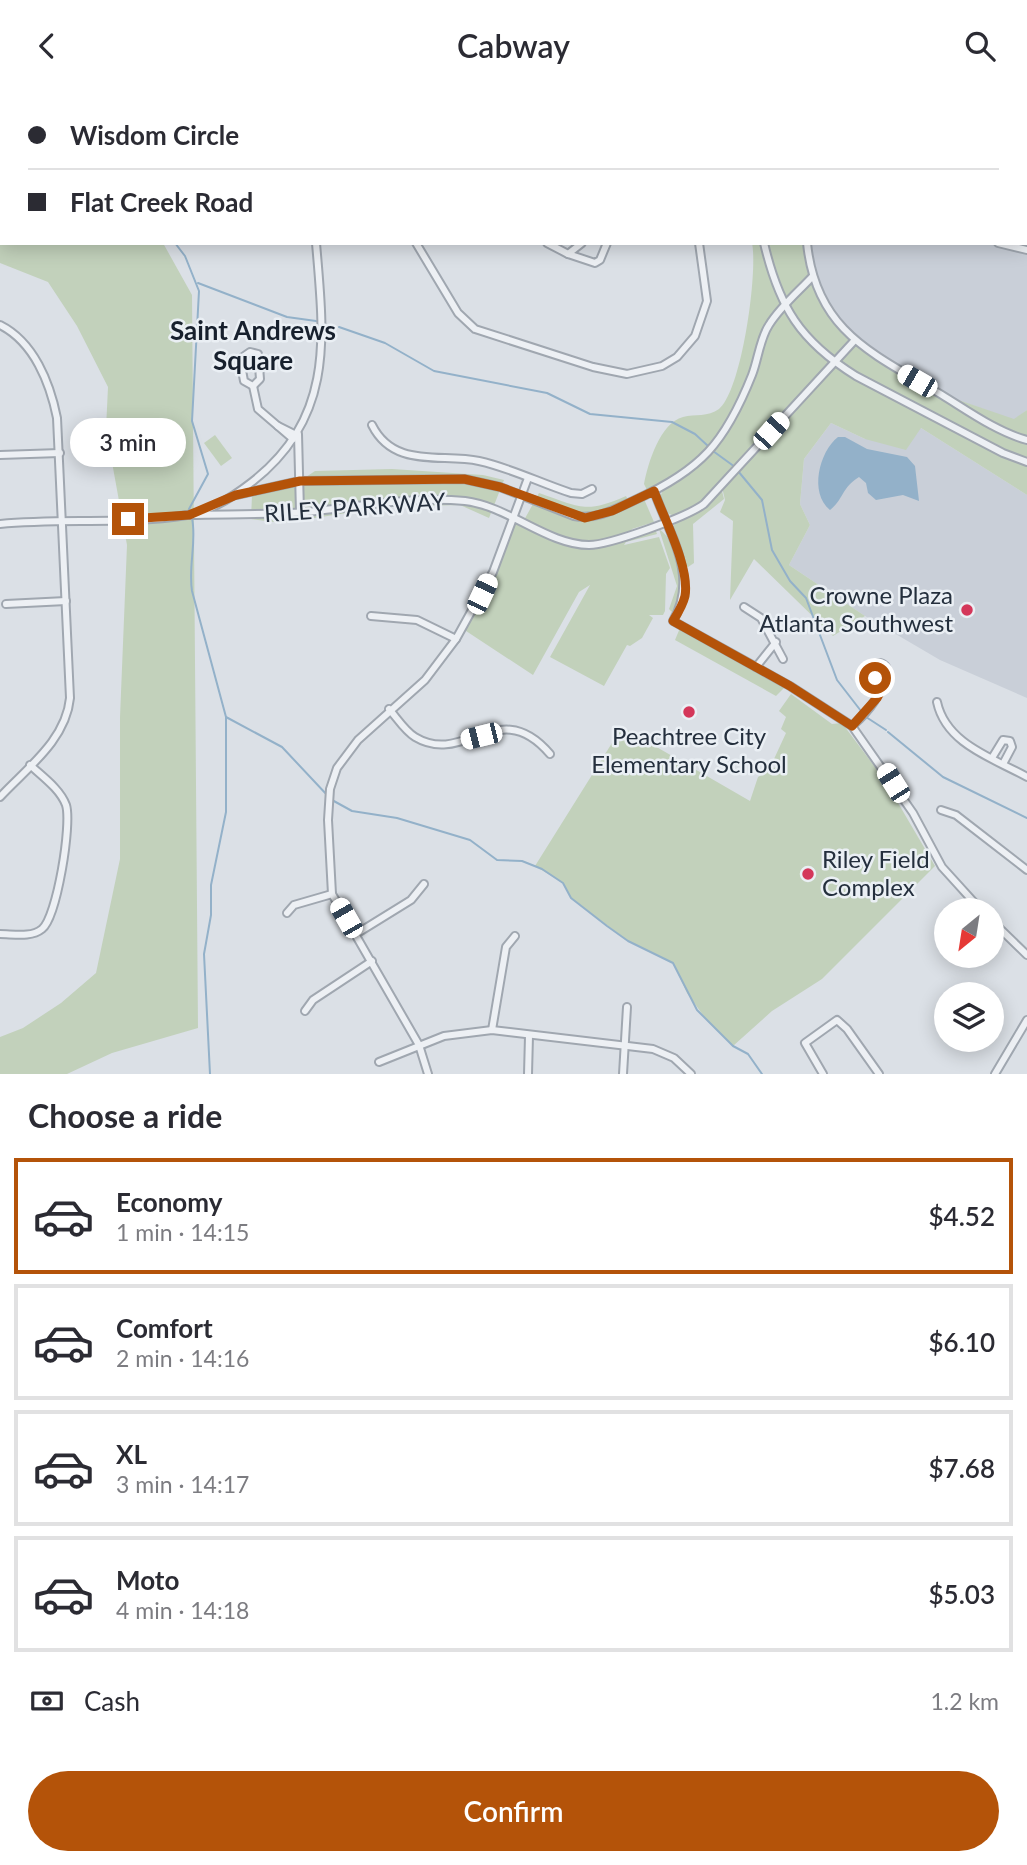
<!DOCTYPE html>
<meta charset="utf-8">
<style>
:root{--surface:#fff;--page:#f7f7f7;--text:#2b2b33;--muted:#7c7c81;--line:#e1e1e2;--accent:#b45309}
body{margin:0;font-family:Lato,sans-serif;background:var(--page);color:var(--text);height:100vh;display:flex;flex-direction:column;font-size:26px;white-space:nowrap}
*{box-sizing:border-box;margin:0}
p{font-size:23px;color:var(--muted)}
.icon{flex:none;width:38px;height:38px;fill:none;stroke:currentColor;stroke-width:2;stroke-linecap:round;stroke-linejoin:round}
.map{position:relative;height:983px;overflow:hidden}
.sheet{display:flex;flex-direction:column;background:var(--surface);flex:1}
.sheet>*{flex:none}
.guide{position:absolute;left:0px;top:0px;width:1027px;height:154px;box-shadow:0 4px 18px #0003;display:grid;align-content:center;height:154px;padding:0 28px;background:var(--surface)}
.needle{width:46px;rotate:210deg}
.controls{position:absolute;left:934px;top:807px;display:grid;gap:14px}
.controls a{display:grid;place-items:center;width:70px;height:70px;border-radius:50%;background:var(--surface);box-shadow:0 4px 18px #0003;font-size:35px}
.end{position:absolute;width:32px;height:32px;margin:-16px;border:9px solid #b45309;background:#fff;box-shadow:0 0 0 4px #fff}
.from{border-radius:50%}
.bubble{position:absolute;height:49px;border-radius:24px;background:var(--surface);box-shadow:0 4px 18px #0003;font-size:23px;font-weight:600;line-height:49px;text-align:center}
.car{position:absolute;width:21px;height:42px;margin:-21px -10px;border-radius:9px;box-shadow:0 0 5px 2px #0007;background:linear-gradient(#fff 24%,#345 0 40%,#fff 0 76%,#345 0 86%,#fff 0)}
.guide b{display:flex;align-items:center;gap:24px;height:66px;font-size:26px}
.guide b+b{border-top:2px solid var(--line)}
.guide i{width:18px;height:18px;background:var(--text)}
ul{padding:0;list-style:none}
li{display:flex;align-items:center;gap:21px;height:116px;margin:0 14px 10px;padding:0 14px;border:4px solid var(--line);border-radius:0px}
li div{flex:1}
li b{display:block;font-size:26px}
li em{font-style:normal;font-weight:600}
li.active{border-color:var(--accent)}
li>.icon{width:63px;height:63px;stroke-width:1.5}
h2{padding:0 28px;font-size:32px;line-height:84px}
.pay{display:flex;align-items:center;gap:18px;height:77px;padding:0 28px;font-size:26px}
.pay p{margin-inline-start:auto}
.primary-button{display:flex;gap:14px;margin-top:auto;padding:14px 28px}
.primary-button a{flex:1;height:80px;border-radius:42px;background:var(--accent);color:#fff;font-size:28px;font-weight:600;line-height:80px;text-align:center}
header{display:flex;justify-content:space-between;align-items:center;height:91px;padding:0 28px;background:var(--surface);font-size:32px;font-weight:600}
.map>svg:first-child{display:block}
.built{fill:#c9cfd8}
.green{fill:#c2d1bb}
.water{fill:#93b1c9}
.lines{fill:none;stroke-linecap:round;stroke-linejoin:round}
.stream{stroke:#93b1c9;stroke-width:2}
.minor-casing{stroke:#a0a7b0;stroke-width:10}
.minor{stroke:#edf0f4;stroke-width:6}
.route{stroke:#b45309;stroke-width:9}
.poi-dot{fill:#d4375a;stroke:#eaeff4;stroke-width:2.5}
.labels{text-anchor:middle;stroke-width:5;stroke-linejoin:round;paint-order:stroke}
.street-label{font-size:24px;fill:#242f3d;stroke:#eaeff4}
.poi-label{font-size:24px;fill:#242f3d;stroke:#eaeff4;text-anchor:end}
.neighbourhood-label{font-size:26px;font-weight:bold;fill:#17202d;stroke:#eaeff4}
</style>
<header><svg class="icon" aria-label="back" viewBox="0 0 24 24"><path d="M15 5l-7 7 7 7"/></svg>Cabway<svg class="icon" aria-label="search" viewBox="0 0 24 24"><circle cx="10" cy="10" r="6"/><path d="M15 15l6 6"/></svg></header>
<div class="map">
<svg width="1027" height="983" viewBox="0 0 1027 983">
<rect width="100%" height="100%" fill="#dbe0e6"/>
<!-- built -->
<g class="built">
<polygon points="789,0 1027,0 1027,319 1014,329 941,303 873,264 836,232 812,186 808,152 1026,152 1026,2"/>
<polygon points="831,332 865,348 921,337 1027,404 1027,607 940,569 865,525 789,474 810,434 800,413 804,368"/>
</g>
<!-- green -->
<g class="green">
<polygon points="0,98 2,152 163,152 192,204 198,937 112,962 67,983 0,983 0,946 23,937 61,912 96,882 120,768 120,626 127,454 106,338 108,296 77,235 48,191 0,172"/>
<path d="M752,152H810L812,186L823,211L854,250L941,303L1014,328L1027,319V404L921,337L906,359L865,348L831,332L804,368L800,413L810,434L789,474L865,525L833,545L754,468L730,509L733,430L720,421L725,409L721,392L698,413L674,425L665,421L659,408L664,397L703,370L698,367L667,390L647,399L644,393C648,372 660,332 683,326C695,323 708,326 719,318C742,299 758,181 752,152Z"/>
<polygon points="215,344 232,367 221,375 204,352"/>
<polygon points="392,378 483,384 504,389 489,427 460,414 386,416 282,432 251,428 252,404 300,390 315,380"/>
<polygon points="721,396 724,408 693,433 694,472 688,476 684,474 672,437 677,430 699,420"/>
<path d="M539,402C580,416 585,423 626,405L630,413L644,408L654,431L632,438L629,445L655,438L657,443L626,451L624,454L659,446L670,477L666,483L665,520L663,524H649L653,527L642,547L630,555L627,554L604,595L550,566L590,494L579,501L533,584L463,538L489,488L512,426L523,431Z"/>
<path d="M659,438C680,452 688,501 672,521L669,518L677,495Z"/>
<polygon points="680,537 785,596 776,605 675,549"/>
<polygon points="791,603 832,633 842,632 884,688 935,775 822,888 772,920 733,955 708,931 687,902 673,872 628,850 571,807 563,792 535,775 622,636 750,710 758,686 781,673 774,668 786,642 781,638 786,626 779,620"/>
</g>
<!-- water -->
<path class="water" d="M838,346H845L867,358L907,366L915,375L919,410L903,404L876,409L868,402L866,392L859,386C842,396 843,409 830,419C809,402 819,361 838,346Z"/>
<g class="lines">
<!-- stream -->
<g class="stream">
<polyline points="67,0 68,2"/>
<polyline points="175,152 185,165 199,200 192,330 208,383 189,418"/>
<polyline points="198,192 287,226 316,230"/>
<polyline points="339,236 385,252 434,280 547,302 590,323 672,331 695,343 708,355"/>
<polyline points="713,360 735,376"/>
<polyline points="738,380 762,409 772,459 790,490 806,507 837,589 861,620"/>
<path d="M192,427C197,451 188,475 192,500L226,626V721L211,794V824L204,863L210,983"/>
<polyline points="226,626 282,656 328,705"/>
<polyline points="866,626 886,639"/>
<polyline points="888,641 943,686 1027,727"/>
<polyline points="332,709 352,720 397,727 470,749 497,769 522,770 542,778 563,792 571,807 607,835 628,850 673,872 697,919 733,955 748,963 762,983"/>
</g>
<!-- minor casing -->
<g class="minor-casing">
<g id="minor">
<polyline points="228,0 228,2"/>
<polyline points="234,0 249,2"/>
<polyline points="287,0 333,0"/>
<polyline points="352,0 359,2"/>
<polyline points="728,0 729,2"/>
<polyline points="790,0 790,2"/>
<polyline points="106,2 109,0"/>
<polyline points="251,2 261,0"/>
<polyline points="384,2 384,0"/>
<polyline points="513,2 516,0"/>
<polyline points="880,2 880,0"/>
<polyline points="0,33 2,33"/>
<polyline points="0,47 2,47"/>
<polyline points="416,152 458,222 475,238 593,276 627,283 662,275 677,266 695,245 707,210 699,152"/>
<polyline points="547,152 568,163"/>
<polyline points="582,152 568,163 595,172 600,169 607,152"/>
<path d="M764,152C779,216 800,250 856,285L1003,362L1027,371"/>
<path d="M807,152C816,241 874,263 942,304C968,320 997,341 1027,349"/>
<polyline points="998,152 1027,159"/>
<path d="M0,234C34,251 50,292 57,327L70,607C66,649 27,677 0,706"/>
<polygon points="250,261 258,263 260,288 253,295 244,290 240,268"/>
<polyline points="253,295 258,318 293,348"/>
<path d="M372,334C394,378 441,362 479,370C511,377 540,392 571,402L582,403L592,398"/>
<polyline points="278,335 296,344"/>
<polyline points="298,343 300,421"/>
<polyline points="0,364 60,362"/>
<path d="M654,400C670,445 699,485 673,530L790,595L852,635L913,722L942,776L981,819"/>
<path d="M236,404L300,390L464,388L500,396L574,425C597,429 615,418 635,409C701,379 725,352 752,284C758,269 760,247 769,234C780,216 798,201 812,186"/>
<path d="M189,424C228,423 267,424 306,421C359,416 411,405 465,410C508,415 548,454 589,454C609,454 687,426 704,413L854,250"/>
<path d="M0,433C62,427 125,434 187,424C210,421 234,405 252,391C335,326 324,246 316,152"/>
<polyline points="6,513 66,510"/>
<polyline points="744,516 761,527 783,568"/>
<polyline points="371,525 417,529 456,548"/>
<circle cx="879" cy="580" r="8"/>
<polyline points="756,576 776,551"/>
<path d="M937,611C946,653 993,667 1027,686"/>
<path d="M389,618C397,627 405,640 415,646C465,676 499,603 550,663"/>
<path d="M852,635C866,623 881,606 883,587"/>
<polyline points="992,667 1003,649 1010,650 1012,656 1003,673"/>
<polyline points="941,719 956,724 1027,779"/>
<polyline points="287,822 294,814 332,803"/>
<polyline points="992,830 1027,864"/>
<path d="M0,843C13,843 31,847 42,838C57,826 72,733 66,714C60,698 43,686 30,674"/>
<polyline points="356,843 411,809 424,793"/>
<polyline points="305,920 313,909 372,870"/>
<polyline points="492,939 506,856 515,845"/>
<polyline points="379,971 444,945 492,939 653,958 674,967 691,983"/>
<polyline points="428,983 419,954 332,803 328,729 330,698 337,677 358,649 425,589 456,548 493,481 528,387"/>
<polyline points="528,983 529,945"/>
<polyline points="623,983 627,916"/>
<polyline points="823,983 805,952 837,929 847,938 879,983"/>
<polyline points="995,983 1027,929"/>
</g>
</g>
<!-- minor -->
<use href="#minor" class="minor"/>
</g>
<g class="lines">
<!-- route -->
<path class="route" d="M128,428L189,424L236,404L300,390L464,388L500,396L585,427L612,420L654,400C664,428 690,476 685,505C683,514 678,522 673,530L790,595L852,635L877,607L882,598L883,587H875"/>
</g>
<!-- markers -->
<g class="poi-dot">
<circle cx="967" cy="519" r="7"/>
<circle cx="689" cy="621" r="7"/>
<circle cx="808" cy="783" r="7"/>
</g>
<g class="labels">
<!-- street labels -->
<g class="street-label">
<text transform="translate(355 417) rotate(-4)" y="8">RILEY PARKWAY</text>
</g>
<!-- poi labels -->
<g class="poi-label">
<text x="953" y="513">Crowne Plaza<tspan x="953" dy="28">Atlanta Southwest</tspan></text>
<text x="689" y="654" text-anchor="middle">Peachtree City<tspan x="689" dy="28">Elementary School</tspan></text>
<text x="822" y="777" text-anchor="start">Riley Field<tspan x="822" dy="28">Complex</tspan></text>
</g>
<!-- neighbourhood labels -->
<g class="neighbourhood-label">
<text x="253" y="249">Saint Andrews<tspan x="253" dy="30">Square</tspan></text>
</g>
</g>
</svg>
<div class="controls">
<a><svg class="needle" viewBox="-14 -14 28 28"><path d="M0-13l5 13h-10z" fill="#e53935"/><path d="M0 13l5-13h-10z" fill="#7c7c81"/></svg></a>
<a><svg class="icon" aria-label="layers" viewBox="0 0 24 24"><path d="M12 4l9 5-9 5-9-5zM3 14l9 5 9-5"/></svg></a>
</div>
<i class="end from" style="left:875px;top:587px"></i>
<i class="end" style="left:128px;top:428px"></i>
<div class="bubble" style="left:70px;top:327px;width:116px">3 min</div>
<i class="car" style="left:917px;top:290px;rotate:300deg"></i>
<i class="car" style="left:771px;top:340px;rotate:42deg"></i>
<i class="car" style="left:482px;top:503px;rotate:25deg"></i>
<i class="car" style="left:481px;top:645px;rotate:256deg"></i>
<i class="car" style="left:893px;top:692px;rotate:328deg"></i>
<i class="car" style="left:346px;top:827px;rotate:330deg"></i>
<div class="guide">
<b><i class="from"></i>Wisdom Circle</b>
<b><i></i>Flat Creek Road</b>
</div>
</div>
<section class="sheet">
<h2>Choose a ride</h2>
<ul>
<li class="active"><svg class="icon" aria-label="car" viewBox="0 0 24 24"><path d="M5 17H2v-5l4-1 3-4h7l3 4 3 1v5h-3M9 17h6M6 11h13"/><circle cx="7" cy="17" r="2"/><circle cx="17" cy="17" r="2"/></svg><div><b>Economy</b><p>1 min · 14:15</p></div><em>$4.52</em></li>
<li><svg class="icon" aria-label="car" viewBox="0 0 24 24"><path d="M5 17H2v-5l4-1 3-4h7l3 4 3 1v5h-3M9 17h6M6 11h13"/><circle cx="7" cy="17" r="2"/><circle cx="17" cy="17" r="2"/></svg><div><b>Comfort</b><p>2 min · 14:16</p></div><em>$6.10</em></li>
<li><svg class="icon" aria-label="car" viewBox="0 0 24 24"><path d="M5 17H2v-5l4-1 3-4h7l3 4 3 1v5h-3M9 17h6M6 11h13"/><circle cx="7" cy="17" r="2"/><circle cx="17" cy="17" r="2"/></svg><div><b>XL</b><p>3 min · 14:17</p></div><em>$7.68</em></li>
<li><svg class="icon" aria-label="car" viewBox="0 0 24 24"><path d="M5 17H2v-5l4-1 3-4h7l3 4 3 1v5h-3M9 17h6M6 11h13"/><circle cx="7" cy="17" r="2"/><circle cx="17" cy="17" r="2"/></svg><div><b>Moto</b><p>4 min · 14:18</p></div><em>$5.03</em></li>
</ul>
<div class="pay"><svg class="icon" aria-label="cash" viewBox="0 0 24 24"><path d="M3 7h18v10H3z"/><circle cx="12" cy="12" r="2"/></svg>Cash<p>1.2 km</p></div>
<div class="primary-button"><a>Confirm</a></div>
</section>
